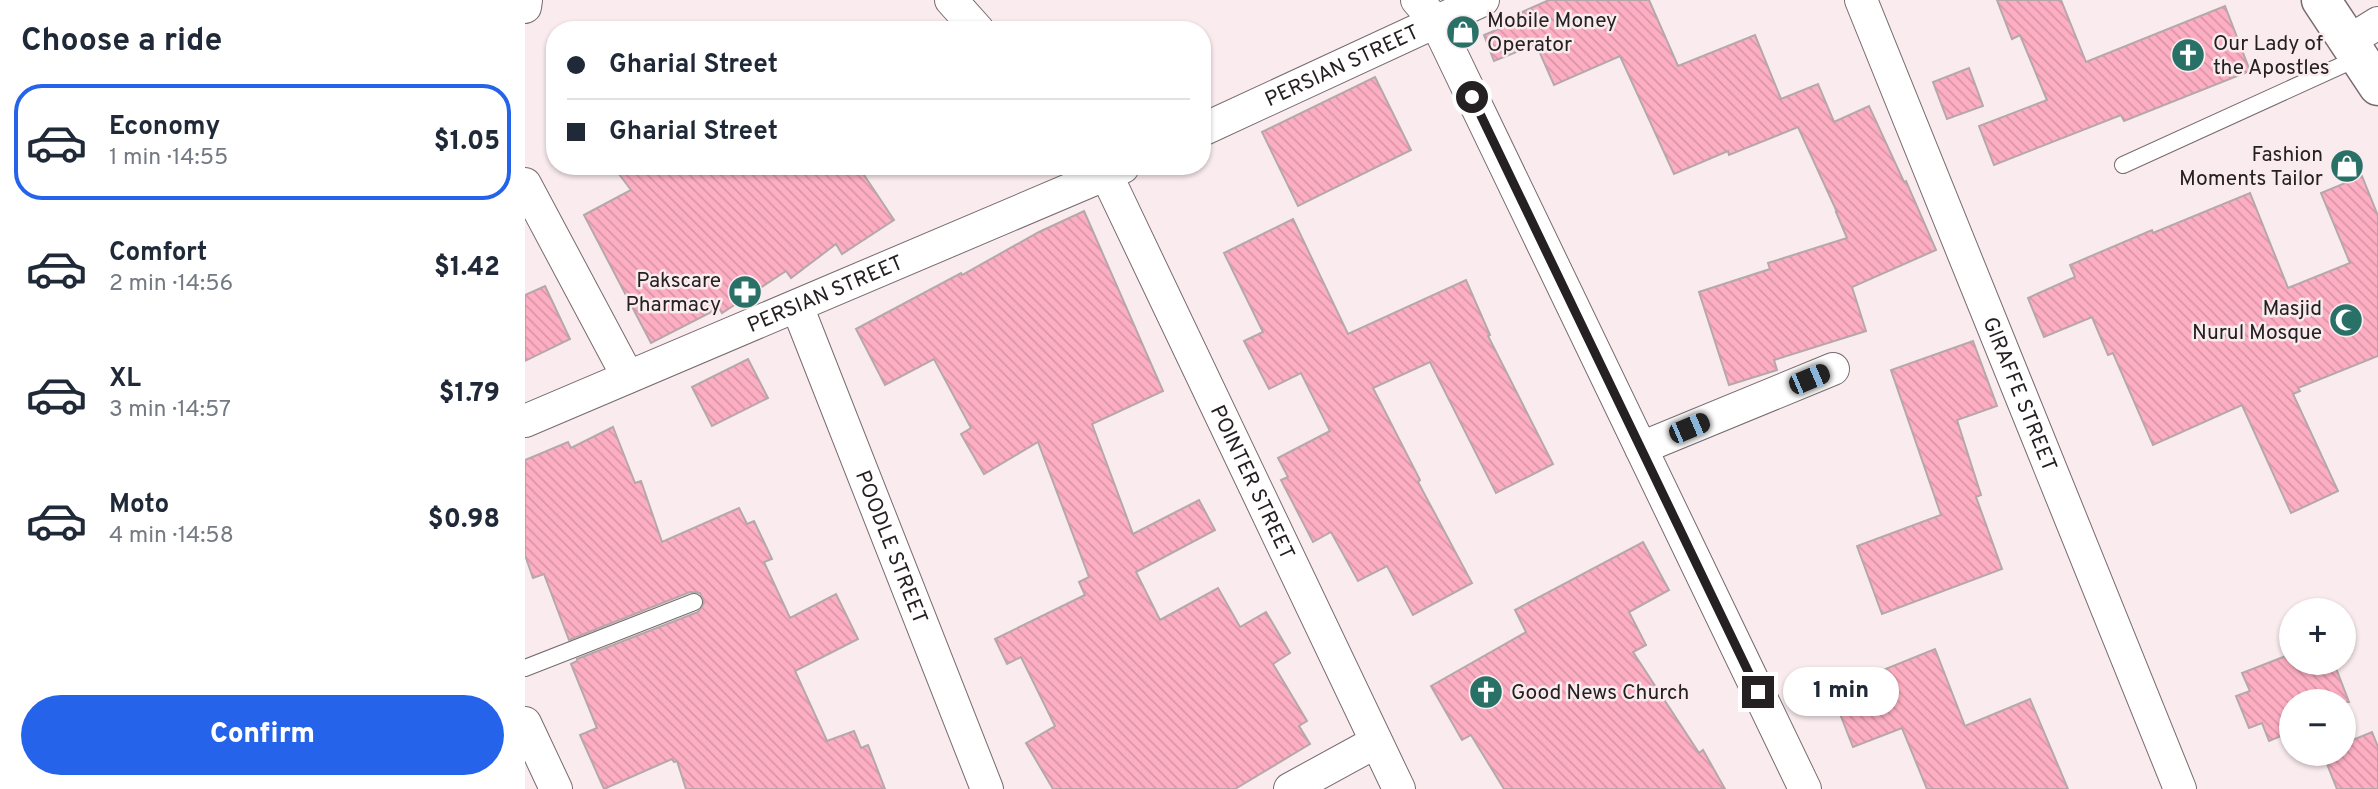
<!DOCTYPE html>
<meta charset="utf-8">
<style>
:root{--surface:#fff;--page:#f6f6f7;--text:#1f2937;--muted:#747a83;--line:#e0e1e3;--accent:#2563eb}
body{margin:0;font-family:Overpass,sans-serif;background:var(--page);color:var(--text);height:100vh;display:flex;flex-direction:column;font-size:26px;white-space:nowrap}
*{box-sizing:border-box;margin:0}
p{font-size:23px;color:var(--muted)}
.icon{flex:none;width:38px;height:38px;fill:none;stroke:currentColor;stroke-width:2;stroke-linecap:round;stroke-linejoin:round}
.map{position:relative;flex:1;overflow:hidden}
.drawer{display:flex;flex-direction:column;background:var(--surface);width:525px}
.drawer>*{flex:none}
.hud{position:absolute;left:21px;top:21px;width:665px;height:154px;border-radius:28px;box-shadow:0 2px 5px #0004;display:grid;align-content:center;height:154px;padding:0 21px;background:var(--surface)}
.buttons{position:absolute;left:1754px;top:598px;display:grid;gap:14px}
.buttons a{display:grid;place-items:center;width:77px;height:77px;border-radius:50%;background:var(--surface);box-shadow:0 2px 5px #0004;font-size:35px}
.end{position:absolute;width:32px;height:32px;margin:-16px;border:9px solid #252021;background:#fff;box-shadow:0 0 0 4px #fff}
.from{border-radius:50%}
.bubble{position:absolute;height:49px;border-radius:24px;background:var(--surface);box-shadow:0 2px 5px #0004;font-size:23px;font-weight:800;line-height:49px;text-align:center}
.car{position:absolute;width:21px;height:42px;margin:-21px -10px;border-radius:9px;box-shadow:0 0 5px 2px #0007;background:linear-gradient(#222 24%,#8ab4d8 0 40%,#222 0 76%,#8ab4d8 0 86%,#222 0)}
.hud b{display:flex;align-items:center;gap:24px;height:66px;font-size:26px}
.hud b+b{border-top:2px solid var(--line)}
.hud i{width:18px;height:18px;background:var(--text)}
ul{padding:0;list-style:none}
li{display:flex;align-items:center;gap:21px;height:116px;margin:0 14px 10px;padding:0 7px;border:4px solid transparent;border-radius:28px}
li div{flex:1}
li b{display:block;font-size:26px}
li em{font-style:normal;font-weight:800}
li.on{border-color:var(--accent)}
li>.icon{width:63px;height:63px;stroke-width:1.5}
h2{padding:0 21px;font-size:32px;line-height:84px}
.cta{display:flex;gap:14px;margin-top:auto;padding:14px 21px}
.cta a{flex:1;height:80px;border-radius:42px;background:var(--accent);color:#fff;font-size:28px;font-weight:800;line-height:80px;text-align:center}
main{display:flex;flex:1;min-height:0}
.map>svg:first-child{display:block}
.building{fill:url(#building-back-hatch);stroke:#b5a8ab;stroke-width:2}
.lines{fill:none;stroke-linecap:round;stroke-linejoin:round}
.service-casing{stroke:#776b6e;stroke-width:18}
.minor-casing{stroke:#776b6e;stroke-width:34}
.tertiary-casing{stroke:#776b6e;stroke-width:41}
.service{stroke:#fff;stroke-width:16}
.minor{stroke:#fff;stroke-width:32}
.tertiary{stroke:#fff;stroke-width:38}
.route{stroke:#252021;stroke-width:9}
.labels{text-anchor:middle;stroke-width:5;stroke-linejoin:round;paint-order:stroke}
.poi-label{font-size:21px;fill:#252021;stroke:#f9ebee;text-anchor:start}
.street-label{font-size:21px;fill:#252021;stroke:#f9ebee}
</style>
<main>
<section class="drawer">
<h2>Choose a ride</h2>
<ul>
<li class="on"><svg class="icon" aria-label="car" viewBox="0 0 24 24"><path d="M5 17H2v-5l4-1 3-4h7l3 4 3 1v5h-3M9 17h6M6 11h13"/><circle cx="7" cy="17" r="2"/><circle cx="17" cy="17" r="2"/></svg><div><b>Economy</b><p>1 min · 14:55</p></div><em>$1.05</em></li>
<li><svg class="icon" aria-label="car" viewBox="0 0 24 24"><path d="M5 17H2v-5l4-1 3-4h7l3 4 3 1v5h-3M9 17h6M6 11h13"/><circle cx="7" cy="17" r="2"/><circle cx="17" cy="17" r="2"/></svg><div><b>Comfort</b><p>2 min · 14:56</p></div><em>$1.42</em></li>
<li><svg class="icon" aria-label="car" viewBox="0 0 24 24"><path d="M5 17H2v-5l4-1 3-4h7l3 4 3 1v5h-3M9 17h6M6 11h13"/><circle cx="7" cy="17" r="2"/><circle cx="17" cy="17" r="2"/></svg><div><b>XL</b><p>3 min · 14:57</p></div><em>$1.79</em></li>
<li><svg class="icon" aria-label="car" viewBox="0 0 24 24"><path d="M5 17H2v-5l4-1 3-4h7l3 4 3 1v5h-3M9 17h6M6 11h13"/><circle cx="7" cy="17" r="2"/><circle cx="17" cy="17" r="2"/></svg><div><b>Moto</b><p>4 min · 14:58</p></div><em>$0.98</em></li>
</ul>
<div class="cta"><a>Confirm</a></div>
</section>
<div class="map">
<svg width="1853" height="789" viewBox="0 0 1853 789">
<defs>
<pattern id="building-back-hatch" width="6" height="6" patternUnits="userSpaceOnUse" patternTransform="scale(1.75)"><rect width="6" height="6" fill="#fdaec2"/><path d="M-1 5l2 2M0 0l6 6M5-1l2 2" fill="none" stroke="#d995a6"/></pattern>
</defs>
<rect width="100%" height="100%" fill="#f9ebee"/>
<!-- building -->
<g class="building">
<polygon points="1024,0 1124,0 1153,66 1230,35 1256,99 1293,84 1309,122 1344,106 1379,182 1381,181 1411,250 1327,287 1341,331 1249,360 1252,370 1204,385 1174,292 1245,269 1243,263 1322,238 1311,212 1312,212 1273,127 1204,155 1203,151 1149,174 1095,56 1029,85 1011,44 969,61 959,35 1000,18 997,12"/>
<polygon points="1472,0 1536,0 1561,62 1700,6 1725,71 1599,121 1596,115 1469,165 1454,126 1522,100 1495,35 1487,39"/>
<polygon points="1444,68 1458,106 1422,119 1408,82"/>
<polygon points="850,77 886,150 773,206 737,132"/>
<polygon points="88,166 333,166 369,220 317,254 311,244 266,278 261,271 197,313 194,308 126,343 59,215 106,190"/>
<polygon points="1837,176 1853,216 1853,356 1773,388 1775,391 1768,394 1813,491 1766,513 1717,405 1628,445 1588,353 1583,355 1567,317 1519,337 1503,298 1550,277 1545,265 1627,230 1628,233 1725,193 1763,288 1825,263 1796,193"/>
<polygon points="559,211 638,391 567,424 608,534 674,500 690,530 611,572 635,620 693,588 715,627 741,612 765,653 748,664 782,721 774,726 785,744 710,789 528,789 501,743 530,726 496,657 482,664 470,639 560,595 554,582 564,577 513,442 459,474 436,434 446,428 409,359 360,385 331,329 436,273 437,275 514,232"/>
<polygon points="768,219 823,334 941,280 965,335 963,336 1028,464 971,493 905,362 848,388 895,480 893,482 947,583 888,615 862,566 833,581 806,532 788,542 756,480 763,477 753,458 805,431 776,373 744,389 719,341 738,332 699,253"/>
<polygon points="20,286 45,339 0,361 0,295"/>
<polygon points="1448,341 1472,406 1432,420 1456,495 1451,497 1477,569 1357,614 1332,546 1416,515 1366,370"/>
<polygon points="223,359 243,398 187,426 167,387"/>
<polygon points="88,427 110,483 116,481 137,542 214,508 222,524 229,521 247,559 239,562 265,618 311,594 333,639 270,671 302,741 329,731 336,748 343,745 360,789 161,789 152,761 149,762 147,759 79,789 55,735 72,728 46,664 52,661 52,659 173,612 179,603 175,593 165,592 44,640 19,574 8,578 0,555 0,460 43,442 46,448"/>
<polygon points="1118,542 1144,590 1104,612 1121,645 1108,652 1174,753 1178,750 1200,789 979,789 946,735 937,740 906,686 1001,632 990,610"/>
<polygon points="1410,649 1440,726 1505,699 1543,789 1402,789 1377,728 1328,747 1306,691"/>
<polygon points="1766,654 1766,663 1809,663 1824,702 1766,702 1766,732 1744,741 1737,723 1724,728 1711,696 1725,691 1717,673"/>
<polygon points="1847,732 1853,747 1853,789 1812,789 1798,754 1818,754 1818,744"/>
</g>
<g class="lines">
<!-- service casing -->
<g class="service-casing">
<g id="service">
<polyline points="1598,165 1835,57"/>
<polyline points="0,668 169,602"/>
</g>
</g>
<!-- minor casing -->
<g class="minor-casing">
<g id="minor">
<polyline points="426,0 453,30"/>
<polyline points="892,0 911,22 1280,789"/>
<path id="s1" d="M1336,0L1655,789"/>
<polyline points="0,7 1,0"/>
<polyline points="1824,41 1853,23"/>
<path id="s2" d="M677,130L958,0"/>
<path id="s3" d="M574,166L581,174L874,789"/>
<polyline points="0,184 103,377"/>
<path id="s4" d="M272,306L462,789"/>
<path id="s5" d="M0,421L598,167"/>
<polyline points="1116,448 1308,369"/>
<polyline points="0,723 31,789"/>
<polyline points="765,789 851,742"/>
</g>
</g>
<!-- tertiary casing -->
<g class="tertiary-casing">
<polyline id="tertiary" points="1796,0 1853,86"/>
</g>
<!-- service -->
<use href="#service" class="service"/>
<!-- minor -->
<use href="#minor" class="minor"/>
<!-- tertiary -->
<use href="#tertiary" class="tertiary"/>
</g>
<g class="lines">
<!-- route -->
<polyline class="route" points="947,97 1233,692"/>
</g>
<!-- icons -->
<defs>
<g id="shop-disc" transform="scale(1.75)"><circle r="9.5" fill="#297066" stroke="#f9ebee"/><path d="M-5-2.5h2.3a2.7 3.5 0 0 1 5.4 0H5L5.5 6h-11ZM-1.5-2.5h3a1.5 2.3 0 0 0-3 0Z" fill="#fff"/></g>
<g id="church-disc" transform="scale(1.75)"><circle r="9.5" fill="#297066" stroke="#f9ebee"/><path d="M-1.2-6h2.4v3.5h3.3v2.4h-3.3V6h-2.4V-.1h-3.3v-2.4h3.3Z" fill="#fff"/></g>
<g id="pharmacy-disc" transform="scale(1.75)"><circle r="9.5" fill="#297066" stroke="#f9ebee"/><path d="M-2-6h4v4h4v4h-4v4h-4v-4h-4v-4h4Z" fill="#fff"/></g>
<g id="mosque-disc" transform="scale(1.75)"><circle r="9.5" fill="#297066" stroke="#f9ebee"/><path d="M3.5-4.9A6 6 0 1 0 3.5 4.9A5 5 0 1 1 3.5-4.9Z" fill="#fff"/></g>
</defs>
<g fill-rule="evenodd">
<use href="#shop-disc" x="938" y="32"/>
<use href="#church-disc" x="1663" y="55"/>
<use href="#shop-disc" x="1822" y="166"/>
<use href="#pharmacy-disc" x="220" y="292"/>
<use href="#mosque-disc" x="1821" y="320"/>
<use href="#church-disc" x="961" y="692"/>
</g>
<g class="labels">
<!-- poi labels -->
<g class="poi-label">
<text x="962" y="27">Mobile Money<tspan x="962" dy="24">Operator</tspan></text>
<text x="1688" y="50">Our Lady of<tspan x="1688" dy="24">the Apostles</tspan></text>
<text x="1798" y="161" text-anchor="end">Fashion<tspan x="1798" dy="24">Moments Tailor</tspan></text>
<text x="196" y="287" text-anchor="end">Pakscare<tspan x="196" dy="24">Pharmacy</tspan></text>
<text x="1797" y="315" text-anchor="end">Masjid<tspan x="1797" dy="24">Nurul Mosque</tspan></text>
<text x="986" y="699">Good News Church</text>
</g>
<!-- street labels -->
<g class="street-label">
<text dy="7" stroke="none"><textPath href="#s2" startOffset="154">PERSIAN STREET</textPath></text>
<text dy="7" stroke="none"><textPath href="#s5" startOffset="326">PERSIAN STREET</textPath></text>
<text dy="7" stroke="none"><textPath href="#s1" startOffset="425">GIRAFFE STREET</textPath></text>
<text dy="7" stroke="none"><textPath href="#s3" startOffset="352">POINTER STREET</textPath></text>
<text dy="7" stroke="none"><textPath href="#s4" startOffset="259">POODLE STREET</textPath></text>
</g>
</g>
</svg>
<div class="buttons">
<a>+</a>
<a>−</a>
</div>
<i class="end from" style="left:947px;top:97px"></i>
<i class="end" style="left:1233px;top:692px"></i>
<div class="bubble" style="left:1258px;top:667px;width:116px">1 min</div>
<i class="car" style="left:1284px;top:379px;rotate:67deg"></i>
<i class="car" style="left:1164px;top:428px;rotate:67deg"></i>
<div class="hud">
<b><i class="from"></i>Gharial Street</b>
<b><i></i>Gharial Street</b>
</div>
</div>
</main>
